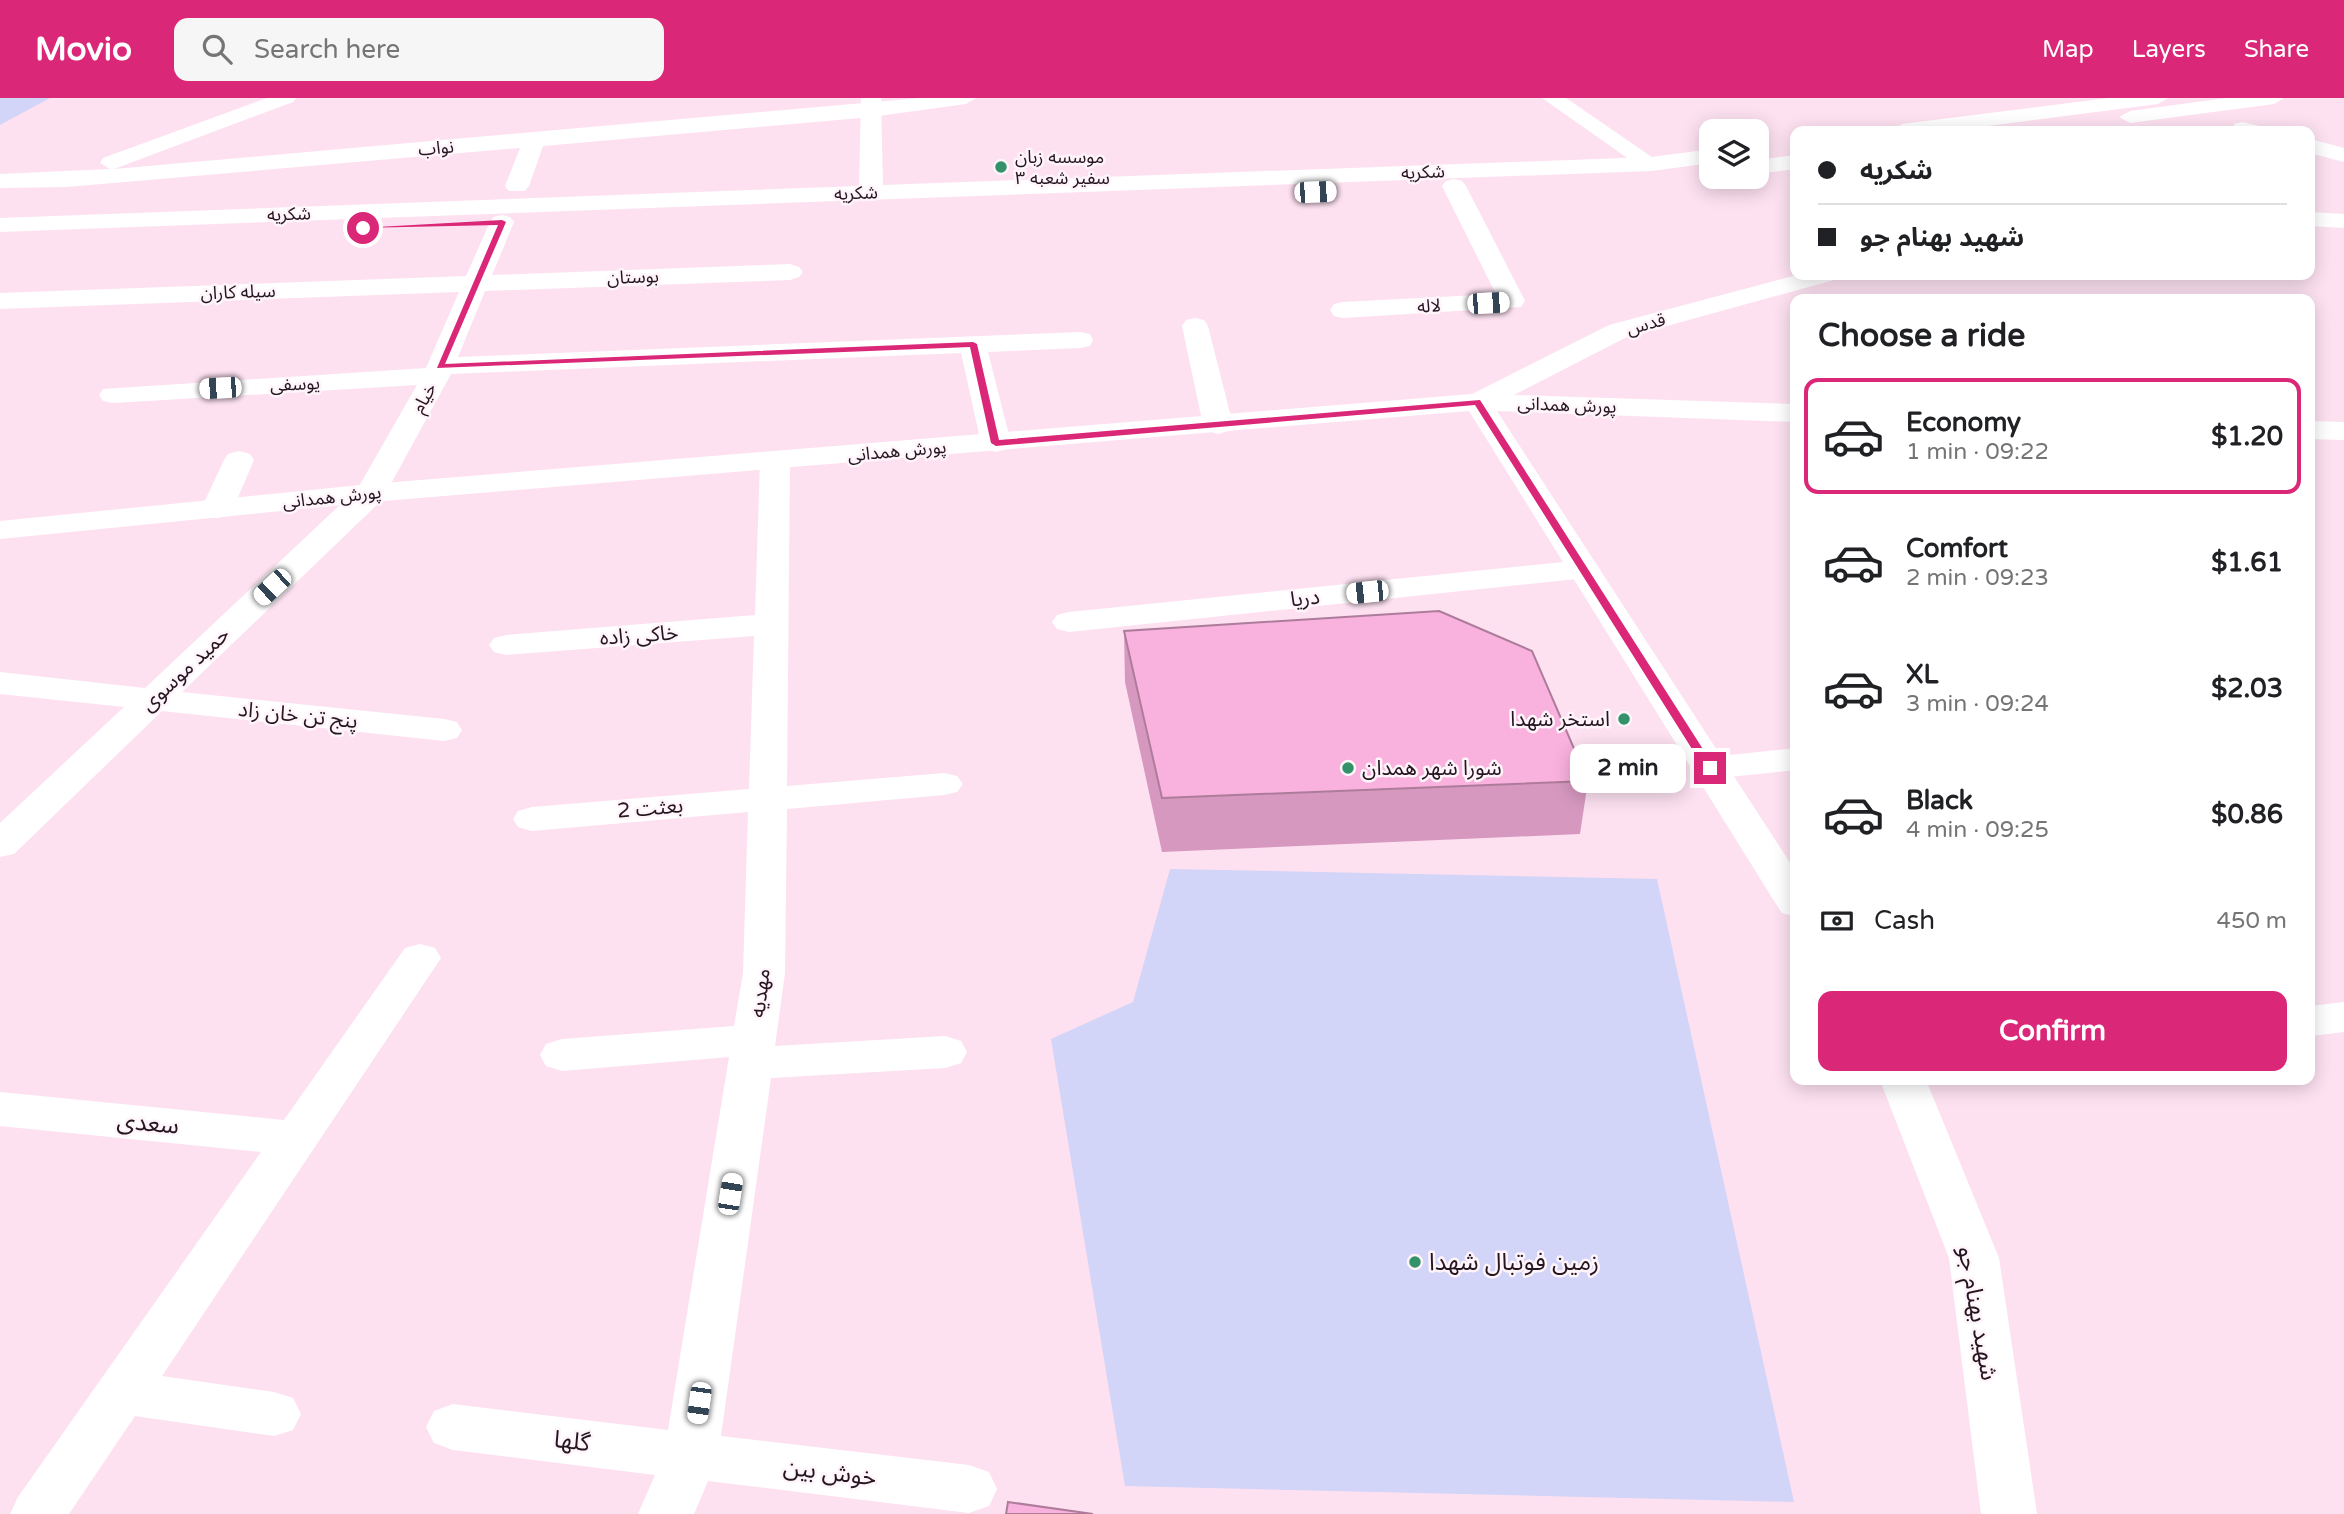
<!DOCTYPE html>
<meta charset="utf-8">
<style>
:root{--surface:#fff;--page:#f6f6f6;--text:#202124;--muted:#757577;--line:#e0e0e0;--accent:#db2777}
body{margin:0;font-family:"Varela Round","Noto Sans Arabic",sans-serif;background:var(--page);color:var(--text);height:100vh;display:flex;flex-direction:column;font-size:26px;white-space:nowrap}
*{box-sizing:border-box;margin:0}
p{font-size:23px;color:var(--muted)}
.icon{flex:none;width:38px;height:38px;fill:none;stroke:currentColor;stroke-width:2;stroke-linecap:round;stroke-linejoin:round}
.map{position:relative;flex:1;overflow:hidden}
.panel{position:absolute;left:1790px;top:196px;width:525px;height:791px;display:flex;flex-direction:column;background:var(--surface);border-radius:14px;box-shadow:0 4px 18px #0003}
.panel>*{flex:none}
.hud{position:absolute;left:1790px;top:28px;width:525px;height:154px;border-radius:14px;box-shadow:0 4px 18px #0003;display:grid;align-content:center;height:154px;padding:0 28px;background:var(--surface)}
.controls{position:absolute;left:1699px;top:21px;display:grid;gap:14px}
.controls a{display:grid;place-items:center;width:70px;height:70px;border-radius:14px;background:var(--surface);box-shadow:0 4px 18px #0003;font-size:35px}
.end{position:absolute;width:32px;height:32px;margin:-16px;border:9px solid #db2777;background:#fff;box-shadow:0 0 0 4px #fff}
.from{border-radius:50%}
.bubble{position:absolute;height:49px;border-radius:14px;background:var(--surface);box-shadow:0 4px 18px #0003;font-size:23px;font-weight:700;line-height:49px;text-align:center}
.car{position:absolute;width:21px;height:42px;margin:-21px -10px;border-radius:9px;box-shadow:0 0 5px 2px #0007;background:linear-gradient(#fff 24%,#345 0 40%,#fff 0 76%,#345 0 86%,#fff 0)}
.hud b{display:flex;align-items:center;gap:24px;height:66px;font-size:26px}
.hud b+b{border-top:2px solid var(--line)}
.hud i{width:18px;height:18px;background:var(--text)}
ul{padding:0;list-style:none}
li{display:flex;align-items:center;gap:21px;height:116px;margin:0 14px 10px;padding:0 14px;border:4px solid transparent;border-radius:14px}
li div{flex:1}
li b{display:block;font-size:26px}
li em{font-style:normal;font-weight:700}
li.current{border-color:var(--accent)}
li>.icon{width:63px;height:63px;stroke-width:1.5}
h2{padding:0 28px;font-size:32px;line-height:84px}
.pay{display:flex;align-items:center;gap:18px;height:77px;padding:0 28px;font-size:26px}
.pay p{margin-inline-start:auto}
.button{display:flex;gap:14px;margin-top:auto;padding:14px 28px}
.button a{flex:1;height:80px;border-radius:14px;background:var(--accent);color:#fff;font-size:28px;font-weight:700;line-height:80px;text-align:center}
header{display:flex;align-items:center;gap:42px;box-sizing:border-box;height:98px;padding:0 35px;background:var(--accent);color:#fff}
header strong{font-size:33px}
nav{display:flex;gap:38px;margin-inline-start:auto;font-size:24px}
.search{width:490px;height:63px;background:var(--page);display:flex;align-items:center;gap:18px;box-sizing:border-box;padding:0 24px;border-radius:14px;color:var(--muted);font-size:26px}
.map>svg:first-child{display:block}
.green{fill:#d2d4f8}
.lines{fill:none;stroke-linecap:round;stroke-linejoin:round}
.street{fill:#fff;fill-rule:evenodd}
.secondary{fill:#fff;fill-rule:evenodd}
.wall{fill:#d698bf}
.building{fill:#f9b1de;stroke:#ae7c9b;stroke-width:2}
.route{fill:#db2777}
.poi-dot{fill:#33926a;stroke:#fef4fa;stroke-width:2.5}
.labels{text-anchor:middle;stroke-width:5;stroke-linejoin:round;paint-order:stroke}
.far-street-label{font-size:18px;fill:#25151f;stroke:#fef4fa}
.far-poi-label{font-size:18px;fill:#25151f;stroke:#fef4fa;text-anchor:start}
.street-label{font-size:21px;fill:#25151f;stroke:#fef4fa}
.poi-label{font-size:21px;fill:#25151f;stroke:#fef4fa;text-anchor:end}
.near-street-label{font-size:24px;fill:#25151f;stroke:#fef4fa}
.near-poi-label{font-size:24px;fill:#25151f;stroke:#fef4fa;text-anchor:start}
</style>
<header>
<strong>Movio</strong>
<div class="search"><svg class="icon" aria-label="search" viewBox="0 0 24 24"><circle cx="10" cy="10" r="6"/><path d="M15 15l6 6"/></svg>Search here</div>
<nav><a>Map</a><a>Layers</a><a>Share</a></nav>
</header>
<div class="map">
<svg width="2344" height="1416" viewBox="0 0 2344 1416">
<rect width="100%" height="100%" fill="#fde1f1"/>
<!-- green -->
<g class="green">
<polygon points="0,0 50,0 0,27"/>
<polygon points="1170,771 1657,781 1794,1404 1125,1388 1051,941 1133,904"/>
</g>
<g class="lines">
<!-- street -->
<g class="street">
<polygon points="267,0 296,0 293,4 114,71 920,0 976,0 966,6 871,19 543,48 529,88 525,93 509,93 505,88 520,50 66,89 0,90 0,76 110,71 100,65 103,60"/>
<polygon points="1542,0 1566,0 1662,66 1651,73 1643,71"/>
<polygon points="2242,24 2259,28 2262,33 2233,33 2234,26"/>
<polygon points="2310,41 2344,50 2344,64 2310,55"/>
<polygon points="1454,81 1462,83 1466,88 1525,203 1521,209 1343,220 1334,218 1330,212 1334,206 1343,204 1496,196 1442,88 1446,83"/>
<polygon points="2310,114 2344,116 2344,130 2310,128"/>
<polygon points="502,117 510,119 514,124 492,177 790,166 799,169 803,174 799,179 790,182 485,193 458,259 1080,234 1090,236 1093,242 1090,248 1080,250 988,254 1011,345 1006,351 996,354 986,351 981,345 961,255 451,276 382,402 182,594 444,621 457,624 462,632 457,640 444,643 162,613 14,756 0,759 0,725 124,609 0,596 0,574 145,590 358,390 417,287 113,305 103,303 99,297 103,291 426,270 459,194 0,211 0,195 466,178 490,124 494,119"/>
<polygon points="1195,220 1204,222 1208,228 1233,327 1228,333 1218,336 1208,333 1203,327 1182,228 1186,222"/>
<polygon points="239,353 250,356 254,362 233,411 228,418 217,420 206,418 201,411 224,362 228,356"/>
<polygon points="775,354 786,357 790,363 787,688 944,675 957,678 963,686 957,694 944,697 787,711 785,875 775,948 945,938 961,943 967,954 961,965 945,970 771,980 721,1338 969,1367 989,1374 997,1391 989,1408 969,1415 708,1383 694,1416 638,1416 655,1377 453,1352 434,1345 426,1329 434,1313 453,1306 668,1332 729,959 562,973 546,968 540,957 546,946 562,941 734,928 743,875 748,714 532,733 518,729 513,721 518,713 532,709 749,691 754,538 506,557 494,554 489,547 494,540 506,537 755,517 760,363 764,357"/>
<polygon points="1584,462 1596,465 1600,472 1596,479 1069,534 1057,531 1052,524 1057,517 1069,514"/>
<polygon points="1796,650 1796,672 1710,681 1697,678 1691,670 1697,662 1710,659"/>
<polygon points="420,846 435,850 441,860 162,1278 274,1294 293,1300 301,1316 293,1332 274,1338 135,1318 69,1416 10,1416 18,1399 261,1054 0,1028 0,994 284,1022 405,850"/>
<polygon points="2344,904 2344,934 2310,938 2310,908"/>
</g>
<!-- secondary -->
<g class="secondary">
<polygon points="861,0 881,0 883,87 1651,59 1712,51 1712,65 1651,73 0,134 0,120 859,88"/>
<polygon points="2109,0 2168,0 2158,6 1950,33 1891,33 1902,26"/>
<polygon points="2226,0 2284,0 2274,6 2130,25 2119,19 2130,13"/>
<polygon points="1796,57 1796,71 1757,76 1757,62"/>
<polygon points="1797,177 1838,177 1834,182 1627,239 1514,297 1796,306 1796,324 1497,313 1796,774 1796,819 1782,815 1776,806 1469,313 371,404 0,441 0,423 371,386 1472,296 1609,227"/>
<polygon points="2310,323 2344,324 2344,342 2310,341"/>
<polygon points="1880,982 1926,982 1999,1160 2037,1416 1981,1416 1949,1160"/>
</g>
</g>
<!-- wall -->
<polygon class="wall" points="1124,533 1588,683 1580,736 1162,754 1125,584"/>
<!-- building -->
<g class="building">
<polygon points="1439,513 1532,553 1588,683 1162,700 1124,533"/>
<polygon points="1008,1404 1093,1416 1006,1416"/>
</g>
<!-- route -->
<polygon class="route" points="502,122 506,124 445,266 973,244 977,246 999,342 1480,302 1715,670 1710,674 1704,670 1475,307 996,348 991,345 970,249 437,270 498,127 359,130"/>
<!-- markers -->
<g class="poi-dot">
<circle cx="1001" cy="69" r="7"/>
<circle cx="1624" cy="621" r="7"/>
<circle cx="1348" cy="670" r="7"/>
<circle cx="1415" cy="1164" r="7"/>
</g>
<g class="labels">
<!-- far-street labels -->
<g class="far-street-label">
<text transform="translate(436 50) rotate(-5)" y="6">نواب</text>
<text transform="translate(1423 74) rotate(-2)" y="6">شکریه</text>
<text transform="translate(856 95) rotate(-2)" y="6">شکریه</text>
<text transform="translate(289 116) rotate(-2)" y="6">شکریه</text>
<text transform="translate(633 179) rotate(-2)" y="6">بوستان</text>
<text transform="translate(238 194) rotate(-2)" y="6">سیله کاران</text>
<text transform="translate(1429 208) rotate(-3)" y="6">لاله</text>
<text transform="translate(1646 226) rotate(-15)" y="6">قدس</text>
<text transform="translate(295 286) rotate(-3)" y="6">یوسفی</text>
<text transform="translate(424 300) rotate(-61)" y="6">خیام</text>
<text transform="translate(1567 307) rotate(2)" y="6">پورش همدانی</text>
<text transform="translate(897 353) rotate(-5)" y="6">پورش همدانی</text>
<text transform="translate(332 399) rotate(-6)" y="6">پورش همدانی</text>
</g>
<!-- far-poi labels -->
<g class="far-poi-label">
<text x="1015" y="65">موسسه زبان<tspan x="1015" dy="21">سفیر شعبه ۳</tspan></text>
</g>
<!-- street labels -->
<g class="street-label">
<text transform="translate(1305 500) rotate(-6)" y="7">دریا</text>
<text transform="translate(639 537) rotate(-4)" y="7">خاکی زاده</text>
<text transform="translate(185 571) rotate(-43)" y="7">حمید موسوی</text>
<text transform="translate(298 617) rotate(6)" y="7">پنج تن خان زاد</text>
<text transform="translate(650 710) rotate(-5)" y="7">بعثت 2</text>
<text transform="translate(760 895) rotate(-83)" y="7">مهدیه</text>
</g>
<!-- poi labels -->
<g class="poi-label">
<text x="1610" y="628">استخر شهدا</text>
<text x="1362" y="677" text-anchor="start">شورا شهر همدان</text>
</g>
<!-- near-street labels -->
<g class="near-street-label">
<text transform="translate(148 1025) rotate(5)" y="8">سعدی</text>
<text transform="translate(1978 1215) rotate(80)" y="8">شهید بهنام جو</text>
<text transform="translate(572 1343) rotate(7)" y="8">گلها</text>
<text transform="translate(830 1374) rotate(7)" y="8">خوش بین</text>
</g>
<!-- near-poi labels -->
<g class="near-poi-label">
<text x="1429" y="1172">زمین فوتبال شهدا</text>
</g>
</g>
</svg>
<div class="controls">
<a><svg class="icon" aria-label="layers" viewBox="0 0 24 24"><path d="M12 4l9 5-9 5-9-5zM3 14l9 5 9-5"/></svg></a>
</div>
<i class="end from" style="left:363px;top:130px"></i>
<i class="end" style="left:1710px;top:670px"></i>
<div class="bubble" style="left:1570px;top:646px;width:116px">2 min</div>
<i class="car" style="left:1315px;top:94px;rotate:88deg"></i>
<i class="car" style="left:1488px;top:205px;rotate:87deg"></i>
<i class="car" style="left:220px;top:290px;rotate:267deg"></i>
<i class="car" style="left:272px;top:489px;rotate:227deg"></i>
<i class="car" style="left:1367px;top:494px;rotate:264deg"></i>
<i class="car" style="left:730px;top:1096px;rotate:9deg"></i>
<i class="car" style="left:699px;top:1305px;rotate:188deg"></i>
<div class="hud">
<b><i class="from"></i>شکریه</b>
<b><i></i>شهید بهنام جو</b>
</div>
<section class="panel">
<h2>Choose a ride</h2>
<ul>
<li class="current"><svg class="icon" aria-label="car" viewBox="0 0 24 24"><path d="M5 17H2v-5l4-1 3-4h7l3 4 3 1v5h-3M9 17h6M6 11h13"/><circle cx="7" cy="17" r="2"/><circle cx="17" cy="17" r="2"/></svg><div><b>Economy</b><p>1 min · 09:22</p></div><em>$1.20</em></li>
<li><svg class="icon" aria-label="car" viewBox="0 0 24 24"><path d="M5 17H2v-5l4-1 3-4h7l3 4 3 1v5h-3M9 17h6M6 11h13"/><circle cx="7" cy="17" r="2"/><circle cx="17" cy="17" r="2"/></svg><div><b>Comfort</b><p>2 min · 09:23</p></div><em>$1.61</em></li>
<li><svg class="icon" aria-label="car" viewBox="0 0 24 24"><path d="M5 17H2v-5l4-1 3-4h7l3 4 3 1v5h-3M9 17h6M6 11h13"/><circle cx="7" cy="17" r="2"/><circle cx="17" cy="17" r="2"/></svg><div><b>XL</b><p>3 min · 09:24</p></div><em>$2.03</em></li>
<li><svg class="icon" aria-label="car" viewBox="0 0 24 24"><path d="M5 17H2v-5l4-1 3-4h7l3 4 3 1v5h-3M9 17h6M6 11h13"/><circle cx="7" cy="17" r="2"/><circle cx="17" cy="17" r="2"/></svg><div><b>Black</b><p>4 min · 09:25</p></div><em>$0.86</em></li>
</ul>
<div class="pay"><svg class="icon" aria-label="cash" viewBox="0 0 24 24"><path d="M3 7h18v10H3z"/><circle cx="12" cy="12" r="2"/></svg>Cash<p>450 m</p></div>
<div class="button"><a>Confirm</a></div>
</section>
</div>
